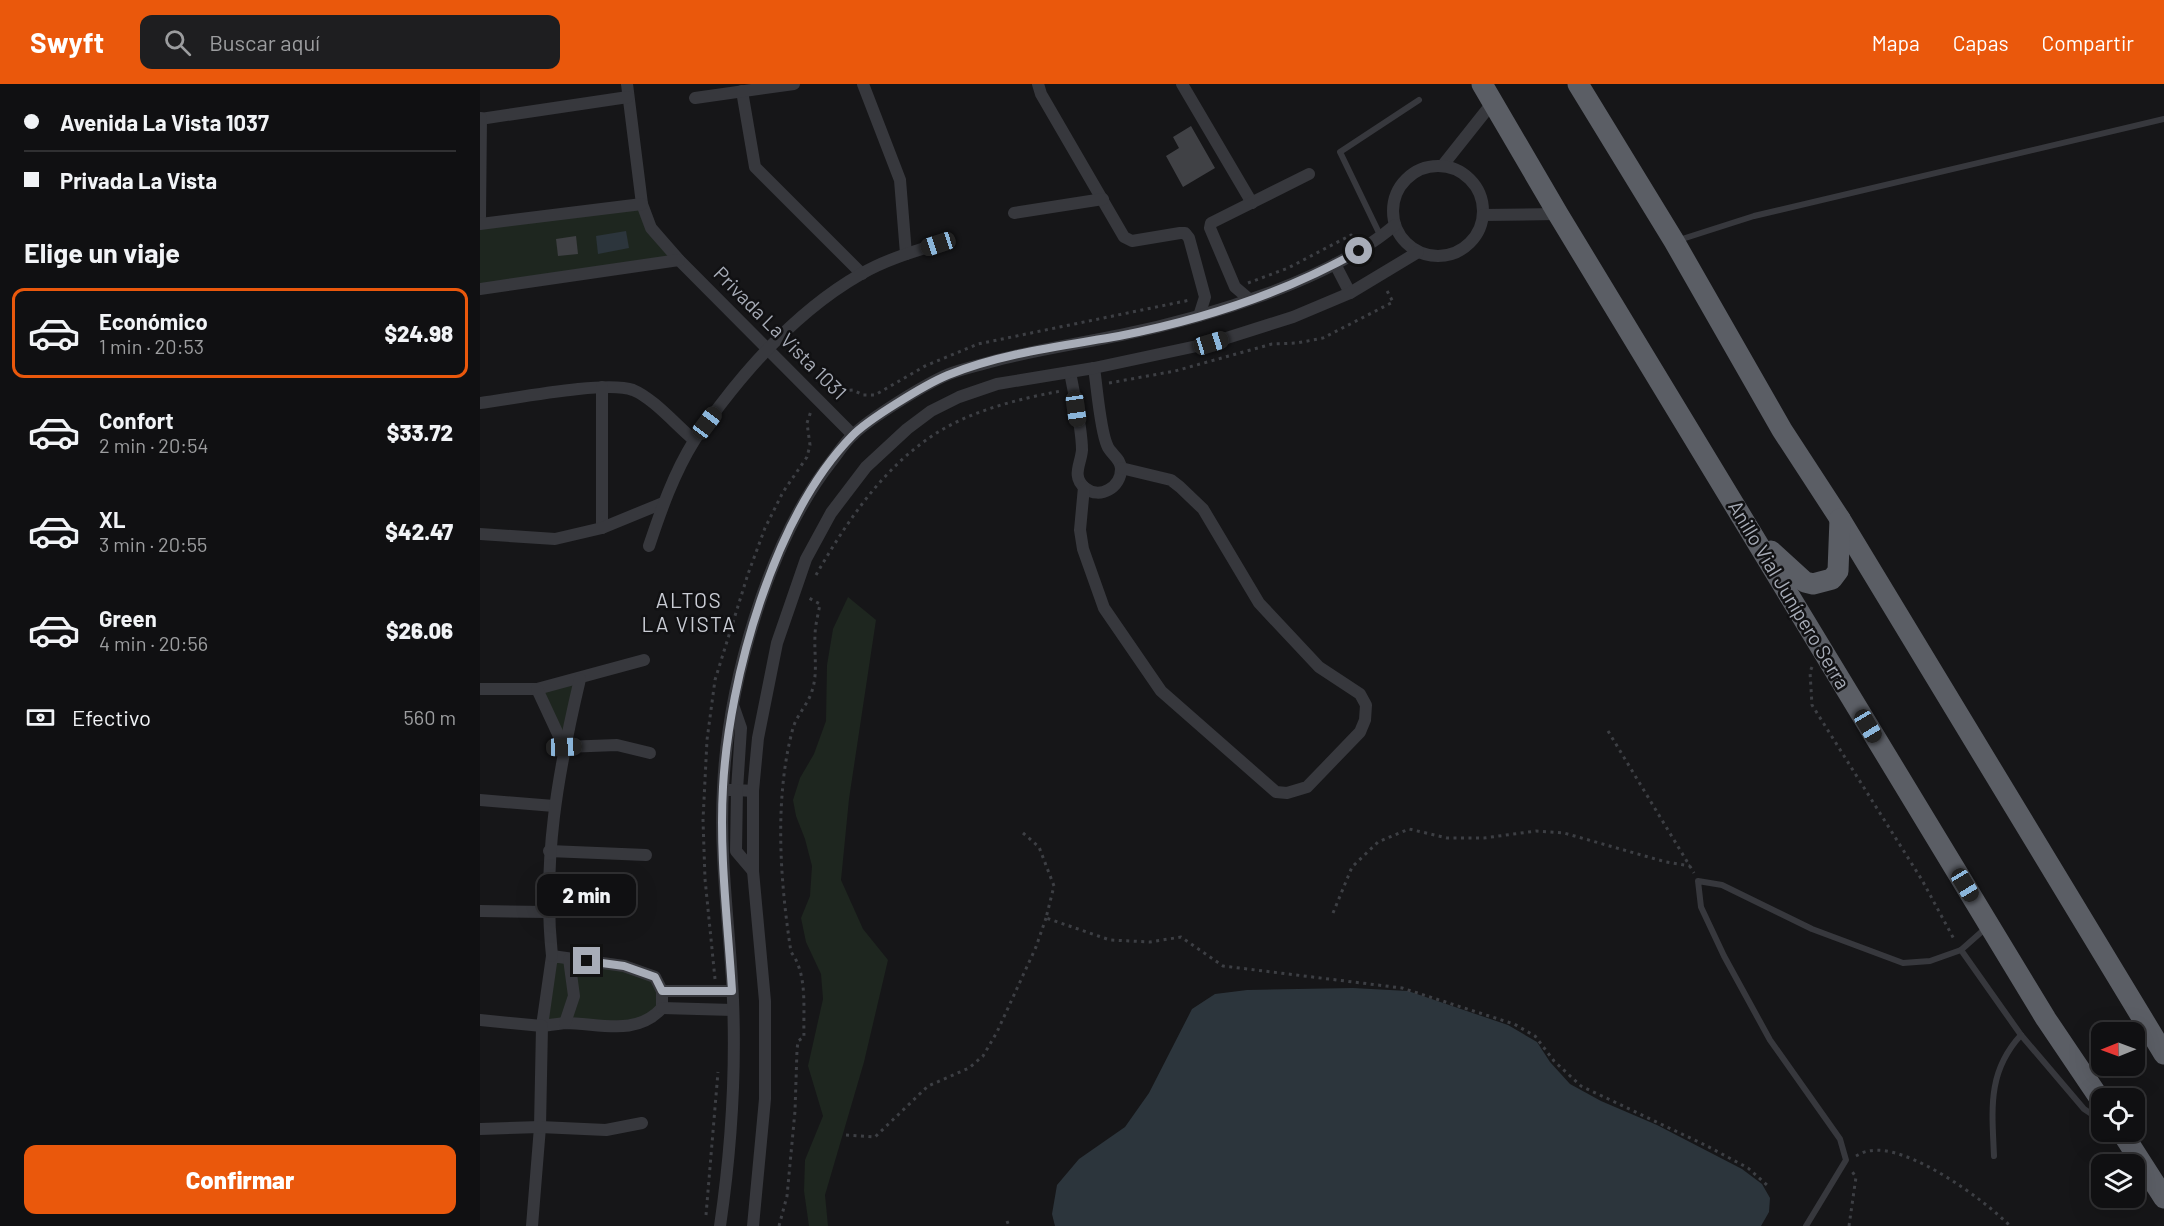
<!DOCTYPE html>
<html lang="es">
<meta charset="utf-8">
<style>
:root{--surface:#101012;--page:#1e1e20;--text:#f1f3f6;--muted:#9c9d9f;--line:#303032;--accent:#ea580c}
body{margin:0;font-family:Barlow,sans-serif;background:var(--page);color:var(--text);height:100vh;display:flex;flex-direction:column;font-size:22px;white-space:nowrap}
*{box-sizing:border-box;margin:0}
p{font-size:20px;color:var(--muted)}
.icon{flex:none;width:33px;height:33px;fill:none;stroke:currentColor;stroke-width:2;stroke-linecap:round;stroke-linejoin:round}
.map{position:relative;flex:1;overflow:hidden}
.side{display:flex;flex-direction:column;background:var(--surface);width:480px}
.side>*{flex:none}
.guide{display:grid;align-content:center;height:132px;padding:0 24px;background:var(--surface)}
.needle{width:39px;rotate:269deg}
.fabs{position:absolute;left:1611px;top:938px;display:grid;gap:12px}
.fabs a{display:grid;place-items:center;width:54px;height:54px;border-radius:12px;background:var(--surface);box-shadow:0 6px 24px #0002,0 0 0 2px var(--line);font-size:30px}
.end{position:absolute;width:27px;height:27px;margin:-14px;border:8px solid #a8adb8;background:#111;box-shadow:0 0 0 3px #111}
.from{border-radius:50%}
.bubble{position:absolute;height:42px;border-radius:12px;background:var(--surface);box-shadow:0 6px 24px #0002,0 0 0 2px var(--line);font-size:20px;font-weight:800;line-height:42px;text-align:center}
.car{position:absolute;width:18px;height:36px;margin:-18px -9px;border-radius:8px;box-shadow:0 0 4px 2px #0007;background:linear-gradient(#222 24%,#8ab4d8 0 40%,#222 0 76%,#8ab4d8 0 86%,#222 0)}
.guide b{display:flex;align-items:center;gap:21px;height:57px;font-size:22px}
.guide b+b{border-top:2px solid var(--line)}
.guide i{width:15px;height:15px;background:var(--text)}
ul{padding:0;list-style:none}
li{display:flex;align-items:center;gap:18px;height:90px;margin:0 12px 9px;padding:0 12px;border:3px solid transparent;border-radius:12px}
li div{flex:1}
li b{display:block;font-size:22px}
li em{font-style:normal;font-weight:800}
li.active{border-color:var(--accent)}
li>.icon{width:54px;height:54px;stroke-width:1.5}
h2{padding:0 24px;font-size:27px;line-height:72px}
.pay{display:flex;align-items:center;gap:15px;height:66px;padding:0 24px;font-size:22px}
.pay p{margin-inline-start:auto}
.action{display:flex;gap:12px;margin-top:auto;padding:12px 24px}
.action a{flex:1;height:69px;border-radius:12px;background:var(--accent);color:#fff;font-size:24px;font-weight:800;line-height:69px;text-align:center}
header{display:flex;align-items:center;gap:36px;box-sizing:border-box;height:84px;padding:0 30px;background:var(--accent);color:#fff}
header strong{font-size:28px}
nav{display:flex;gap:33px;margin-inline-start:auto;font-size:21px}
.search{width:420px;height:54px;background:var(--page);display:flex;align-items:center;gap:15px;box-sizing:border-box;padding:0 21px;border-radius:12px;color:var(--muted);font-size:22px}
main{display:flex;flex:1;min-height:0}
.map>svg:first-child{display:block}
.green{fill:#1e261f}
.water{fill:#2c353c}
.building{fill:#404145}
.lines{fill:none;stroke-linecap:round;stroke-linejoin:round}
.path{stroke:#3d3f44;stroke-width:3;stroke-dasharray:3 4.5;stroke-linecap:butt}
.service{stroke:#37383d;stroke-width:6}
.minor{stroke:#37383d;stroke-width:12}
.trunk{stroke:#5b5e65;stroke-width:21}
.route{stroke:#a8adb8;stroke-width:8}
.labels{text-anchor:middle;stroke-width:5;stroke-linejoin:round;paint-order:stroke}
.street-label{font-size:20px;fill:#a8adb8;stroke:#111113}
.neighbourhood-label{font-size:21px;letter-spacing:1.5px;fill:#c9ccd4;stroke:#111113}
</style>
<header>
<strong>Swyft</strong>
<div class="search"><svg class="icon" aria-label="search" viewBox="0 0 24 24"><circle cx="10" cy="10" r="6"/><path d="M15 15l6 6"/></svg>Buscar aquí</div>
<nav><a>Mapa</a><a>Capas</a><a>Compartir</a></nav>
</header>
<main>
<section class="side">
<div class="guide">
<b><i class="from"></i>Avenida La Vista 1037</b>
<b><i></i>Privada La Vista</b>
</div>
<h2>Elige un viaje</h2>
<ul>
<li class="active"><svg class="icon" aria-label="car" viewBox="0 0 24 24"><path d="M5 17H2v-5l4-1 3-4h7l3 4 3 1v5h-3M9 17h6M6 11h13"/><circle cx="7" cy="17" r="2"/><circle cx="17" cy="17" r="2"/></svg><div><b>Económico</b><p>1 min · 20:53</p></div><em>$24.98</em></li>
<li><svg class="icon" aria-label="car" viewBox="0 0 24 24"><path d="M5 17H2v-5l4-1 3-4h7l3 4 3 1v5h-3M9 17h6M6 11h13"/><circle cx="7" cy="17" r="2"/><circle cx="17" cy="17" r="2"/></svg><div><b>Confort</b><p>2 min · 20:54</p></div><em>$33.72</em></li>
<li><svg class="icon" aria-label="car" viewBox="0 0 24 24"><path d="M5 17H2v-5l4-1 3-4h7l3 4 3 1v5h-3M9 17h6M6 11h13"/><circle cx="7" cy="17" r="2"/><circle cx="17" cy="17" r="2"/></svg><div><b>XL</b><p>3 min · 20:55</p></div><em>$42.47</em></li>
<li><svg class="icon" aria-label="car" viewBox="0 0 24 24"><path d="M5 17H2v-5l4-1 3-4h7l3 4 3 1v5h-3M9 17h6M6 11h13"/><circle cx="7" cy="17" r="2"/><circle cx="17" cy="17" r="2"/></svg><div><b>Green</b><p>4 min · 20:56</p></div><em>$26.06</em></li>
</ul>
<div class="pay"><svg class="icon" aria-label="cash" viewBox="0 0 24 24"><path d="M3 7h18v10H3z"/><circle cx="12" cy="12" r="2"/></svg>Efectivo<p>560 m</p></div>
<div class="action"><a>Confirmar</a></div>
</section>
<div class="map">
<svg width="1684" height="1142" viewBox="0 0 1684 1142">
<rect width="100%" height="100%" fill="#161618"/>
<!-- green -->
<g class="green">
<polygon points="162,120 199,176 0,205 0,140"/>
<polygon points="368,513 396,536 369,715 361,796 383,845 408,876 384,978 345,1111 348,1142 329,1142 324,1107 325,1076 343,1032 328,982 343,915 341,890 326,858 321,834 330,812 332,782 325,755 316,732 313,716 320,694 334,670 346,637 347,581 353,545"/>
<polygon points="100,595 84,663 57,605"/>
<polygon points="72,872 175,893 182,907 173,934 62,942"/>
</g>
<!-- water -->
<g class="water">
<polygon points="146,147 149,164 118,170 116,152"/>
<polygon points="873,904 928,907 1028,941 1057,958 1070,978 1090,1000 1121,1017 1177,1041 1262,1085 1282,1100 1290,1114 1289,1128 1281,1142 575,1142 572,1130 577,1101 599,1075 645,1043 669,1009 712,925 735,910 767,906"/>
</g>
<!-- building -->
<g class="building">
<polygon points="711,42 735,84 703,103 686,72 699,64 693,53"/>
<polygon points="96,152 98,170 78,172 76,155"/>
</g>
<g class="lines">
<!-- path -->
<g class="path">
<polyline points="768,199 808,184 871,151 872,154"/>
<polyline points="629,299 695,287 792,260 817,259 843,254 913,218 905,203"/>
<polyline points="348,310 353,307 373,306 383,311 395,311 445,282 498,260 710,216"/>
<path d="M336,491C366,439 401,386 452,352C489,327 538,315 581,307"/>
<polyline points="1332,583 1330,588 1332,621 1442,796 1475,857"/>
<polyline points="1128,647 1214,789"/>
<polyline points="543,749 559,763 574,802 566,834 630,856 670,858 701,853 743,882 922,904 1034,940 1055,952 1074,977 1101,1002 1227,1062 1268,1084 1288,1102"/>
<polyline points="853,829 872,783 898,758 929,745 967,754 1004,754 1056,747 1084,749 1186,778 1210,782"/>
<polyline points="235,895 225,795 223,736 227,656 235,596 268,490 285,444 303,408 327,373 330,361 327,339 331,327"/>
<polyline points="366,1051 395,1053 448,1002 489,984 503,972 517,948 556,863 566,834"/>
<path d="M1376,1072C1380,1070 1385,1067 1389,1067C1427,1059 1505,1116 1530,1142"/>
<polyline points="226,1131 238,988"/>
<polyline points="527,1137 529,1142"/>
<path d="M299,1142L307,1112L315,1027L317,966L318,957L324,953C323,926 328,890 311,868C300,797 294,714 313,644C317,631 328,620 332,607C338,589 334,570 335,552C335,542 338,531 340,520L327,513"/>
<polyline points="1369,1142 1376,1093 1371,1086"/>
</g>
<!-- service -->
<g class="service">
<polyline points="901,153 860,68 939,16"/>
<polyline points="1199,156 1274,132 1684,35"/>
<polyline points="1481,866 1541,951 1604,1025 1622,1037"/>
<path d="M1514,1072C1512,1025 1507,988 1541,951"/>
<polyline points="1326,1142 1366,1076 1360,1055 1290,956 1244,872 1221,823 1218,797 1242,801 1332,845 1423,879 1450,877 1481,866 1507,843"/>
</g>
<!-- minor -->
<g class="minor">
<polyline points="147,0 162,120 171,144 199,176 373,351"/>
<polyline points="383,0 420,96 426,170"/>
<polyline points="558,0 561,10 644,153 652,157 700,149 705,149 709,154 725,213 719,232"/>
<polyline points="702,0 772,119"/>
<polyline points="262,7 275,83 382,190"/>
<polyline points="215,14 314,0"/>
<polyline points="0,35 148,13"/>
<polyline points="963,81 1013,18"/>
<circle cx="958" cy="127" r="45"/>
<polyline points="534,129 623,115"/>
<polyline points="1003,131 1078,130"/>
<polyline points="0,133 1,34"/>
<polyline points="0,140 162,120"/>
<polyline points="855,180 870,209"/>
<polyline points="0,205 199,176"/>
<polyline points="769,215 755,203 730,144 731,139 829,90"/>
<path d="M590,288C594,310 602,344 602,366C601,380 591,392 605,404C620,416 641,403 641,385C641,374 630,370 627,361C620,345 617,303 614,284"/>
<path d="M0,319C32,315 126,296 153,306C173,314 197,342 214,356"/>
<polyline points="604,403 600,446 603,465 624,524 681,607 796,708 807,709 827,703 880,648 885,636 886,621 880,610 839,583 779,519 723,425 700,403 691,396 641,384"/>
<polyline points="122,444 122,303"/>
<polyline points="0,450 75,455 122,444 183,419"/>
<path d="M169,462C181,426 194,389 214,357C222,344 232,332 241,320C280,269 325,222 381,190C405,176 432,168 458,160"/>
<polyline points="0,605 57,605 164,576"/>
<polyline points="57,605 84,663"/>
<polyline points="253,621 261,644 257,706 273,707"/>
<polyline points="84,663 137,661 170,669"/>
<polyline points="248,706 257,706 256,767 273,787"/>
<polyline points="0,716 74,722"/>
<polyline points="69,767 166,771"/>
<polyline points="0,827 67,828"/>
<path d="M72,872L144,882L175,893L182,907V924C156,953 119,939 85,939C77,940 69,941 62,942Z"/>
<path d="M72,872C62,776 78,688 100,595"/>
<polyline points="182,907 252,907"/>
<polyline points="182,924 253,926"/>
<polyline points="0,936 62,942 60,1043 52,1142"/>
<polyline points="85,939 94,912 89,875"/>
<polyline points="0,1045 60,1043 126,1046 162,1039"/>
<path d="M240,1142C251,1067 256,991 253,916C250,845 239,774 243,704C248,601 287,460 351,378C358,369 365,358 373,351C390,334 447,299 469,290C482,285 496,282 510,278C554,266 597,260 641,251C725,234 851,196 915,141"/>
<polyline points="273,1142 285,1015 285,917 273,787 273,707 278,654 297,559 326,475 351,429 386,383 427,345 451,327 479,313 517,300 614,284 731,259 813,233 870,209 938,168"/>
</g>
<!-- trunk -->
<g class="trunk">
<polyline points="1002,0 1078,130 1566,935 1622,1018"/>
<polyline points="1098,0 1194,157 1302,346 1360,435 1684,970"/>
<polyline points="1291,467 1325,498 1333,500 1352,495 1358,487 1360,435"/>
<polyline points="1641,1047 1684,1114"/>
</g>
</g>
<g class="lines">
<!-- route -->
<path class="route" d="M107,877L144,882L175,893L182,907H252C248,840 239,771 243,703C249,594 294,432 372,352C387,336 446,300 468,291C522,269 582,262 639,252C721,236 806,208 879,167"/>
</g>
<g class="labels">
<!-- street labels -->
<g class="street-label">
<text transform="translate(300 249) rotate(45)" y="7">Privada La Vista 1031</text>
<text transform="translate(1309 511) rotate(59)" y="7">Anillo Vial Junípero Serra</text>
</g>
<!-- neighbourhood labels -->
<g class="neighbourhood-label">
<text x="209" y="524">ALTOS<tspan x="209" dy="24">LA VISTA</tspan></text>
</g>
</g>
</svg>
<div class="fabs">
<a><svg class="needle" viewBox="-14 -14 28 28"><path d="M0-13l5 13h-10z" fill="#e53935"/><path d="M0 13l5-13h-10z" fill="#9c9d9f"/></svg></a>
<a><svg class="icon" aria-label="locate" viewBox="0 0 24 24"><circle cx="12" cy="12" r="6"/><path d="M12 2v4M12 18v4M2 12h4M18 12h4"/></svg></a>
<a><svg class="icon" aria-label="layers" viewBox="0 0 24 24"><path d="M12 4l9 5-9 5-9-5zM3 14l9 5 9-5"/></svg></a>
</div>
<i class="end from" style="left:879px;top:167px"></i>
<i class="end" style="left:107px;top:877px"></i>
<div class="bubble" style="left:57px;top:790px;width:99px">2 min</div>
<i class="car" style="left:458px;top:160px;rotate:252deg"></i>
<i class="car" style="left:731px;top:259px;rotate:73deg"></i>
<i class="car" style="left:596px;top:325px;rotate:172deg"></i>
<i class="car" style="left:227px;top:339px;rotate:37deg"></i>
<i class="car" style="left:1388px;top:642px;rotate:149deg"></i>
<i class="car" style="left:84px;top:663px;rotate:88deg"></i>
<i class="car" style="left:1485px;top:801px;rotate:149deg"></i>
</div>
</main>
